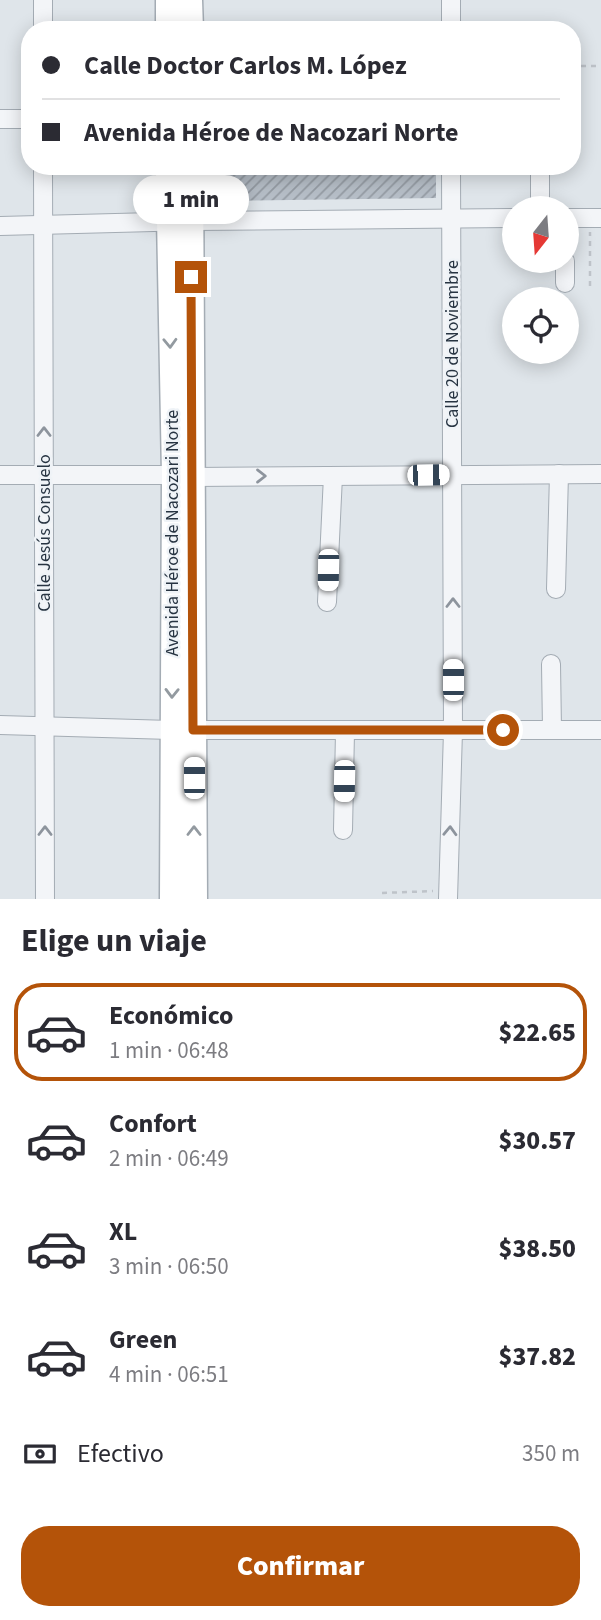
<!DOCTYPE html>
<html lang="es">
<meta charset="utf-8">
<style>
:root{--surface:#fff;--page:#f7f7f7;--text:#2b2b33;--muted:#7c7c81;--line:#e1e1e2;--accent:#b45309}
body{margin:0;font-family:"Source Sans 3",sans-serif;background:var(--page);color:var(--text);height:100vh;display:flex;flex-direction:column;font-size:26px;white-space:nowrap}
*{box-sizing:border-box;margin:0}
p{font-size:23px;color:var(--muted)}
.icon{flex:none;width:38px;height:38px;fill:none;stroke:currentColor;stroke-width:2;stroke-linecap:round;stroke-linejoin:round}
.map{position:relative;height:899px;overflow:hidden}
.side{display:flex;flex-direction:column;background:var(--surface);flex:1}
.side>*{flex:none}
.guide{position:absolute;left:21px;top:21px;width:560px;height:154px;border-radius:28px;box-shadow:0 4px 18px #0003;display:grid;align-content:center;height:154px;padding:0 21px;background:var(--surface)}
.needle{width:46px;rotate:197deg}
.buttons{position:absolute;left:502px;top:196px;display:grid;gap:14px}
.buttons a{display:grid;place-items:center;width:77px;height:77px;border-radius:50%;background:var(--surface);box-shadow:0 4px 18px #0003;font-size:35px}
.end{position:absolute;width:32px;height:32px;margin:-16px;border:9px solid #b45309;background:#fff;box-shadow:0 0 0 4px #fff}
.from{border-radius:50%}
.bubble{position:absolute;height:49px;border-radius:24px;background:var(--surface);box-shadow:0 4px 18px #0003;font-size:23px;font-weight:800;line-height:49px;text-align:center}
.car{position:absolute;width:21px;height:42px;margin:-21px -10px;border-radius:9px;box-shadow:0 0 5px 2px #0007;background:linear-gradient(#fff 24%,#345 0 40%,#fff 0 76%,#345 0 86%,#fff 0)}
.guide b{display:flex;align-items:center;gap:24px;height:66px;font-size:26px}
.guide b+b{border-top:2px solid var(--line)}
.guide i{width:18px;height:18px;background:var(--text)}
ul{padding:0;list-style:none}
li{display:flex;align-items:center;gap:21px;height:98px;margin:0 14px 10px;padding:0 7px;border:4px solid transparent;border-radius:28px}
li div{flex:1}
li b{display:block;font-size:26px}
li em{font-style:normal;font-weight:800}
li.selected{border-color:var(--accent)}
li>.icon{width:63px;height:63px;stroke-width:1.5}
h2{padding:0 21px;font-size:32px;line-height:84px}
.pay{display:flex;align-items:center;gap:18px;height:77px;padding:0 21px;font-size:26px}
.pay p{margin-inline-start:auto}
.cta{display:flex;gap:14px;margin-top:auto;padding:14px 21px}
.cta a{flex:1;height:80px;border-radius:28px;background:var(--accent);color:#fff;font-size:28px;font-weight:800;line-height:80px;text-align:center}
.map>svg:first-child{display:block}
.building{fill:url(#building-hatch)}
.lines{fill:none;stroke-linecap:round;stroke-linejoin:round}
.minor-casing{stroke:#a4acb4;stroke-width:20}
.secondary-casing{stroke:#a4acb4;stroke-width:27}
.path{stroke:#bec3c9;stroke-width:2.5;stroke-dasharray:5 5;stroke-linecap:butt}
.minor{stroke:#f3f5f8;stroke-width:18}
.secondary{stroke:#fff;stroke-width:24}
.oneway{stroke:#939aa0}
.oneway2{stroke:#8d949d}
.route{stroke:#b45309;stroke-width:9}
.labels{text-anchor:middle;stroke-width:5;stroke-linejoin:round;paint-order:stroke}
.street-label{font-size:18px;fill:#273442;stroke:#eff3f7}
</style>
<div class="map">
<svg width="601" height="899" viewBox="0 0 601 899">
<defs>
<pattern id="building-hatch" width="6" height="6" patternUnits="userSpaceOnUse" patternTransform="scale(1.75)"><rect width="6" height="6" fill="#b6bec7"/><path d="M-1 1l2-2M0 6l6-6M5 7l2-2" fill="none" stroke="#949ba3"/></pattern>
</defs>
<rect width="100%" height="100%" fill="#dfe5ea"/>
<!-- building -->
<polygon class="building" points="210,166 436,166 436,198 211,201"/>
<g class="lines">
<!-- minor casing -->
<g class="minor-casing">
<g id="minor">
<polyline points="43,0 43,30"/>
<polyline points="451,0 451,30"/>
<polyline points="0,119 30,119"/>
<polyline points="43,166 45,899"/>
<polyline points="540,208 540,166"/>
<polyline points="567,218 601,218"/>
<polyline points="0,226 192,221 514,218"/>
<polyline points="565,261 565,283"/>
<polyline points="0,475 174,475"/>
<polyline points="193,477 601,474"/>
<polyline points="556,589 559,474"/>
<polyline points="327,602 333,476"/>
<polyline points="551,664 552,730"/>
<polyline points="0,725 171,730"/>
<polyline points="193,730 601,730"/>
<polyline points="343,830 345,732"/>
<polyline points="448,899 453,731 451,166"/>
</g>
</g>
<!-- secondary casing -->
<g class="secondary-casing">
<g id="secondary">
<polyline points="190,0 191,30"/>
<polyline points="168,30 168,0"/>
<polyline points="168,166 174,475 172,899"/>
<polyline points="191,166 195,899"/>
</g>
</g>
<!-- path -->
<g class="path">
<polyline points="581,66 601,66"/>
<polyline points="590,286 590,232"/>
<polyline points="382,893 433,891"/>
</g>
<!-- minor -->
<use href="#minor" class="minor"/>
<!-- secondary -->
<use href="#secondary" class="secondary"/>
</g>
<!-- one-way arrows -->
<defs><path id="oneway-chevron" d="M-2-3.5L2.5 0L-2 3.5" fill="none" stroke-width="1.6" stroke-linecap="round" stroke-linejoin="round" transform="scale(1.75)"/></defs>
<g class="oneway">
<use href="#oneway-chevron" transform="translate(170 343) rotate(88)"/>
<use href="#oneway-chevron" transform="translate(172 693) rotate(91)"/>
<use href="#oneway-chevron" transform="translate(194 831) rotate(-90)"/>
</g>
<g class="oneway2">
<use href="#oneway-chevron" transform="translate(44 432) rotate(-90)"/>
<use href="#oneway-chevron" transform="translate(261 476)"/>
<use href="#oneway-chevron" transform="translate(453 603) rotate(-90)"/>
<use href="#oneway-chevron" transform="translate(45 831) rotate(-90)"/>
<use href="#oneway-chevron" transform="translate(450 831) rotate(-88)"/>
</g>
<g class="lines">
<!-- route -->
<polyline class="route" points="191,277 193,730 503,730"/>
</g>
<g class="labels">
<!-- street labels -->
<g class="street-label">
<text transform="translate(452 344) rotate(-90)" y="6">Calle 20 de Noviembre</text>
<text transform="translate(44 533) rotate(-90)" y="6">Calle Jesús Consuelo</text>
<text transform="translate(172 533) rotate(-90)" y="6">Avenida Héroe de Nacozari Norte</text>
</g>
</g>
</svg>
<div class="buttons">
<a><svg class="needle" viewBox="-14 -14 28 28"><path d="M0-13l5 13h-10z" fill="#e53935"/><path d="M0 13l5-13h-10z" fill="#7c7c81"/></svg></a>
<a><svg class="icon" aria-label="locate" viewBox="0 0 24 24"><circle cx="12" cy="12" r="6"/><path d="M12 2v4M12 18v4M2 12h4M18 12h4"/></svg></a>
</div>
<i class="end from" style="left:503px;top:730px"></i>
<i class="end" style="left:191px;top:277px"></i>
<div class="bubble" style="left:133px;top:175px;width:116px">1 min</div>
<i class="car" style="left:428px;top:475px;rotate:89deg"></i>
<i class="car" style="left:328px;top:570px;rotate:181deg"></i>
<i class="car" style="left:453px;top:680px;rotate:0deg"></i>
<i class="car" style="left:194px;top:778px;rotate:0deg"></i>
<i class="car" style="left:344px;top:781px;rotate:181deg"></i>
<div class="guide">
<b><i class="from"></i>Calle Doctor Carlos M. López</b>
<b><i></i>Avenida Héroe de Nacozari Norte</b>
</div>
</div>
<section class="side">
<h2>Elige un viaje</h2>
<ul>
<li class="selected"><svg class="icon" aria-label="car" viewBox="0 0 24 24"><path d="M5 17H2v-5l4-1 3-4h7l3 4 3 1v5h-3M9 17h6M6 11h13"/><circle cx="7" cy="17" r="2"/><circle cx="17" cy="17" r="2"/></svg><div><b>Económico</b><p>1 min · 06:48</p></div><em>$22.65</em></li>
<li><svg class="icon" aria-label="car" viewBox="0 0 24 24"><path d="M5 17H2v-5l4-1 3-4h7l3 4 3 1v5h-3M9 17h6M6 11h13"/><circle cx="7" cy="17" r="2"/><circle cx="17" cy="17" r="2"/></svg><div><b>Confort</b><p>2 min · 06:49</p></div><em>$30.57</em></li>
<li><svg class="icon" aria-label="car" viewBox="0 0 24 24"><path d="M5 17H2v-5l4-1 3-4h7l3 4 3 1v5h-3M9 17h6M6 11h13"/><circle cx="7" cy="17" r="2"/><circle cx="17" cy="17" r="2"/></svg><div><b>XL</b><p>3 min · 06:50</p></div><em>$38.50</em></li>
<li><svg class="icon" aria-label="car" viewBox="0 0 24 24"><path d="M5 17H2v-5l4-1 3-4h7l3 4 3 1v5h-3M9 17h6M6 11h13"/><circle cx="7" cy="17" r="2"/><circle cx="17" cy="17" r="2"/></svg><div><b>Green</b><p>4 min · 06:51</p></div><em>$37.82</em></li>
</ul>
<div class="pay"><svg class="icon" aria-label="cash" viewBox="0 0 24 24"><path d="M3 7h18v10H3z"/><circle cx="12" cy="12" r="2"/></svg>Efectivo<p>350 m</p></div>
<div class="cta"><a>Confirmar</a></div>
</section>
